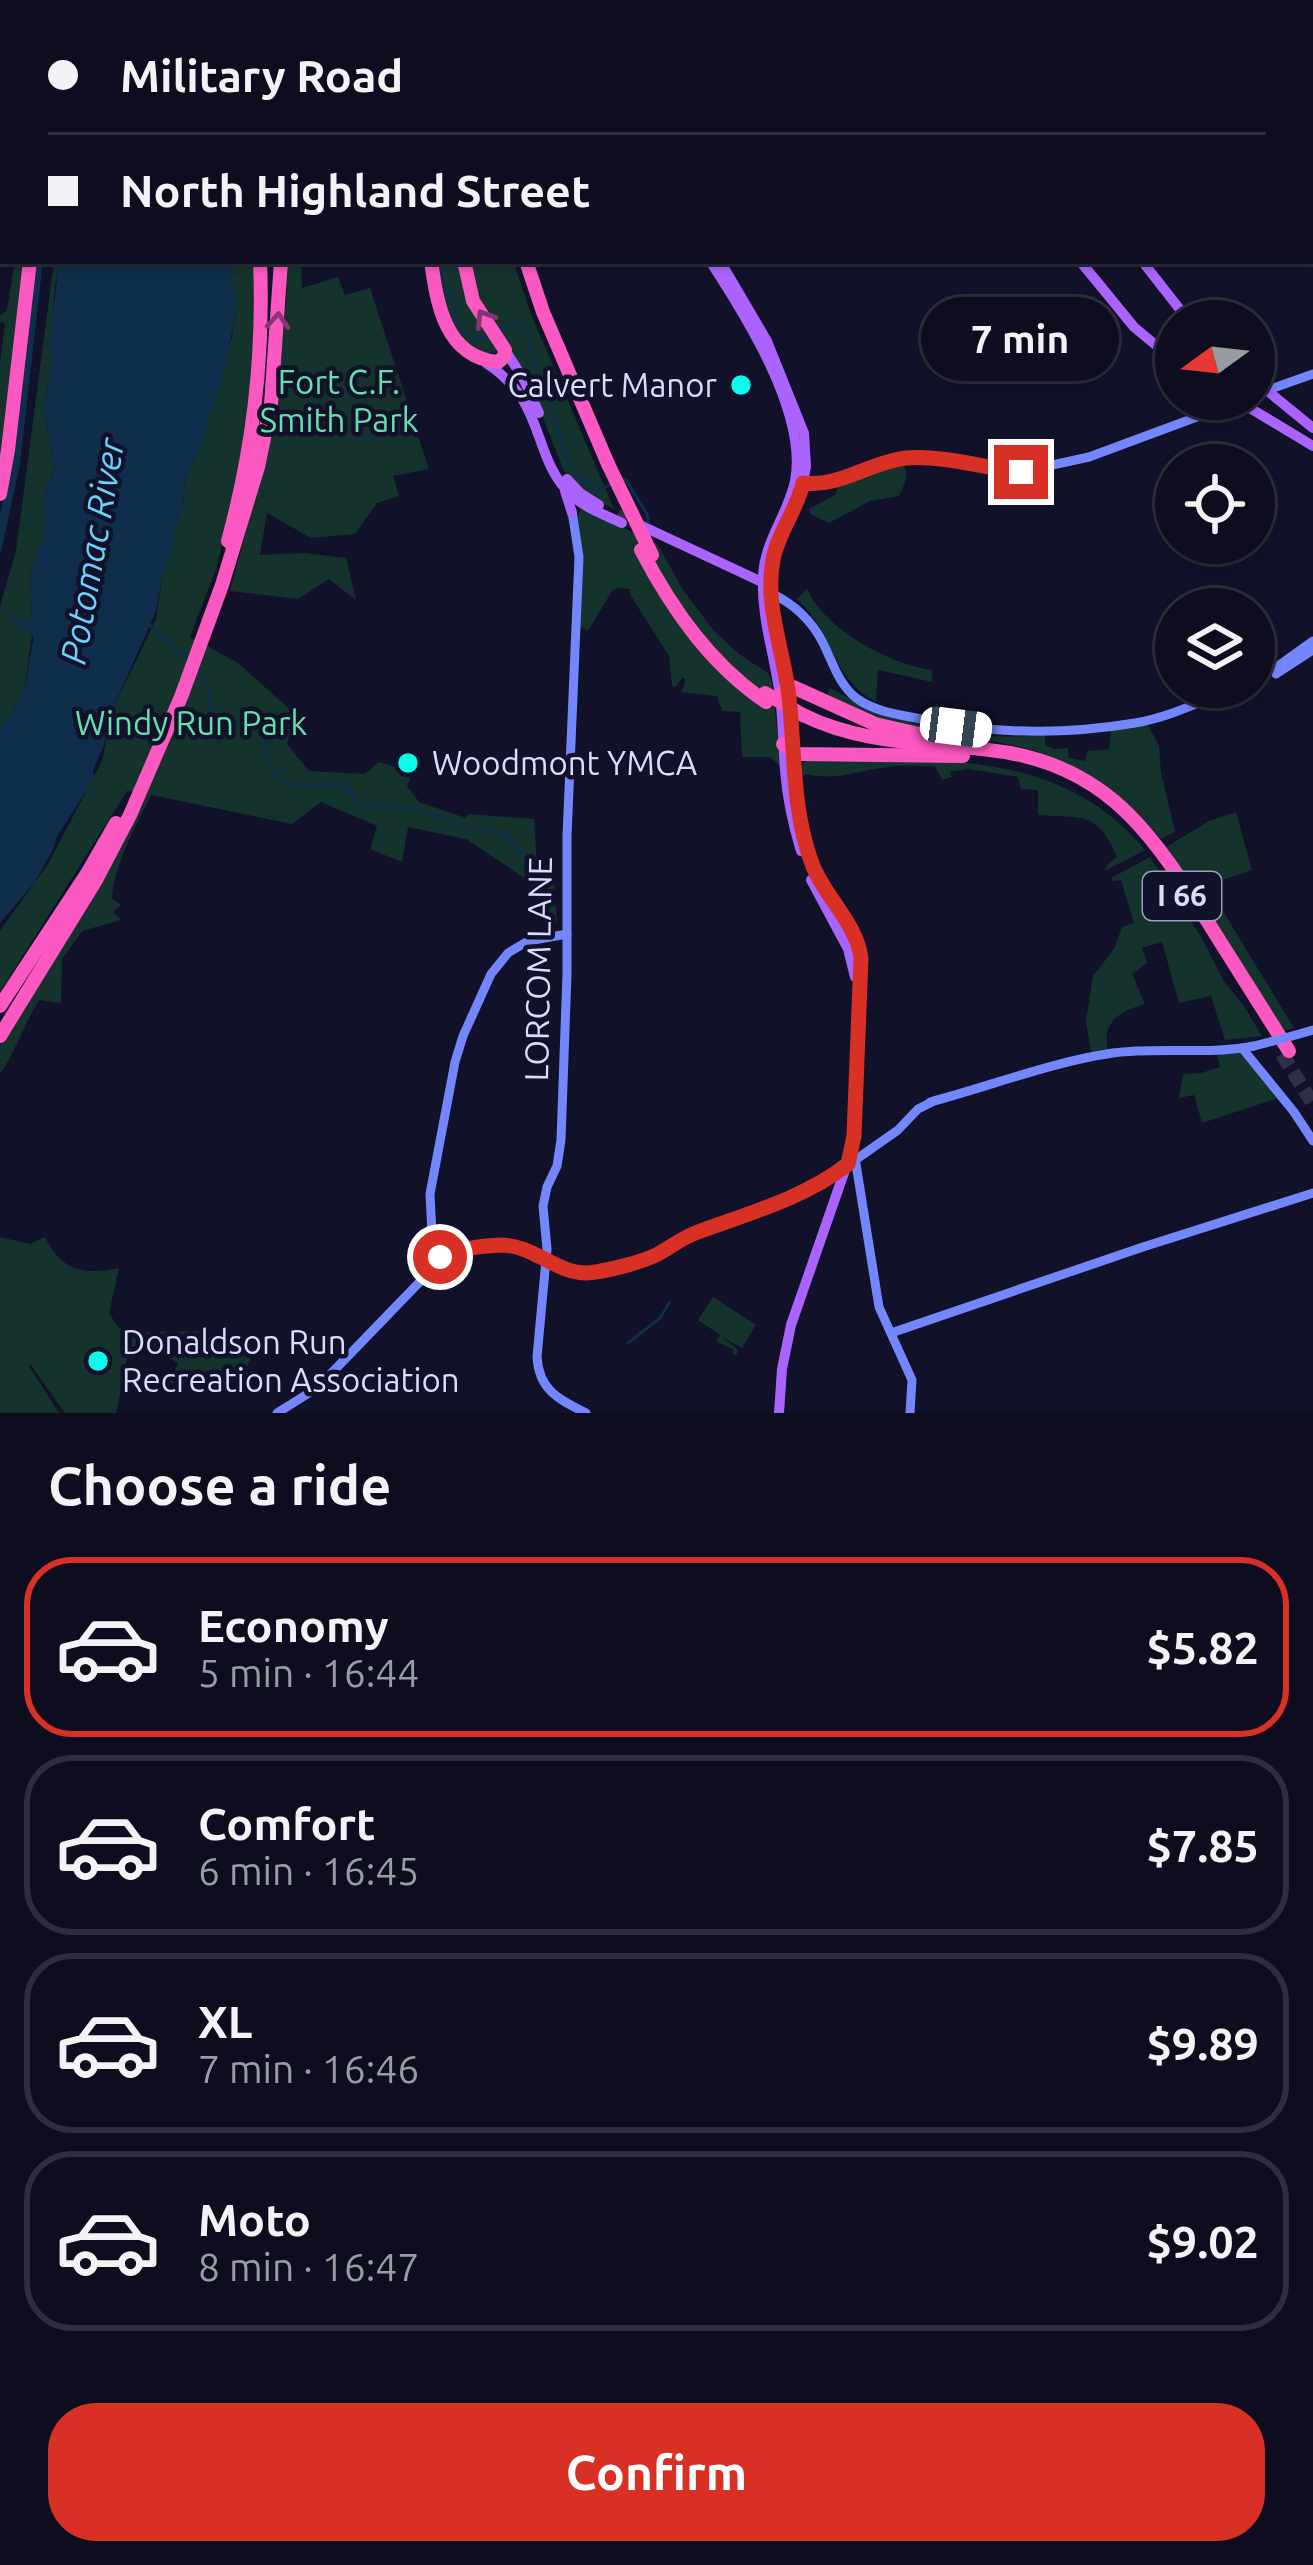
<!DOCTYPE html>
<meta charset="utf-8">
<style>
:root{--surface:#0d0d1f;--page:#161628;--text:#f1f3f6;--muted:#9a9ca4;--line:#2d2d3d;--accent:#d93025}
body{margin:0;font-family:Ubuntu,sans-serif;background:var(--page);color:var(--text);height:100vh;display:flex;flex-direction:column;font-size:45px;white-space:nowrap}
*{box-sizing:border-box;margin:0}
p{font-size:39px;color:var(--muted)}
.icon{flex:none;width:66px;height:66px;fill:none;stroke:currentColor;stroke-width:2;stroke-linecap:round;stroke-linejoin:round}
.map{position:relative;height:1413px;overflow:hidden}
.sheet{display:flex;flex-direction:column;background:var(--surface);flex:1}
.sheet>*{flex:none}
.top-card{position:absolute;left:0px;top:0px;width:1314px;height:264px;box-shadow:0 3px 9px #0004,0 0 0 3px var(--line);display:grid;align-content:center;height:264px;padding:0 48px;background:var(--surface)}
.needle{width:78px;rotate:255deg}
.tools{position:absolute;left:1155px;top:300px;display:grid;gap:24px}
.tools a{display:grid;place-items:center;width:120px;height:120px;border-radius:50%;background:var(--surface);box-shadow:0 3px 9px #0004,0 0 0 3px var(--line);font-size:60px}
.end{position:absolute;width:54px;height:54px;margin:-27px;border:15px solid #d93025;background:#fff;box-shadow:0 0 0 6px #fff}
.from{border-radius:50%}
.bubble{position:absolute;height:84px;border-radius:42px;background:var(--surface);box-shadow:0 3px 9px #0004,0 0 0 3px var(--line);font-size:39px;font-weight:700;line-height:84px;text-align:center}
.car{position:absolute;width:36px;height:72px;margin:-36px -18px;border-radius:15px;box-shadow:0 0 9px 3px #0007;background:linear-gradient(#fff 24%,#345 0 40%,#fff 0 76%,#345 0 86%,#fff 0)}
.top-card b{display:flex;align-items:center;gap:42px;height:114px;font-size:45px}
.top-card b+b{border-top:3px solid var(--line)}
.top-card i{width:30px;height:30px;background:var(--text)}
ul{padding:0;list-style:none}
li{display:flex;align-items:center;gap:36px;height:180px;margin:0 24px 18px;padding:0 24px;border:6px solid var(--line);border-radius:48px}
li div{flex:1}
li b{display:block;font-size:45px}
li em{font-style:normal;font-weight:700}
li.on{border-color:var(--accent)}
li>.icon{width:108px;height:108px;stroke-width:1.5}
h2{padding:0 48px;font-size:54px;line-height:144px}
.cta{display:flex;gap:24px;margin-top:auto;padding:24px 48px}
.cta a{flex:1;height:138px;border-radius:48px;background:var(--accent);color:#fff;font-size:48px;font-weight:700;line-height:138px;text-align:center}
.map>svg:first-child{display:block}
.green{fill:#14332d}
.water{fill:#0e2e4c}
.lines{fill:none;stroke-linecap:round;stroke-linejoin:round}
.stream{stroke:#0e2e4c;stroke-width:3}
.primary-tunnel{stroke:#2f2f49;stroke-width:10;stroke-dasharray:10 5;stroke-linecap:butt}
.highway-tunnel{stroke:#2f2f49;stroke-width:14;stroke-dasharray:14 7;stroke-linecap:butt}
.secondary{stroke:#7386fc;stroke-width:9}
.primary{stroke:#aa63fc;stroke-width:10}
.highway{stroke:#fc58c1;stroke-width:14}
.secondary-bridge{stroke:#7386fc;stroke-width:9}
.highway-bridge{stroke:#fc58c1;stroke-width:14}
.oneway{stroke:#863475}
.route{stroke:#d93025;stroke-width:15}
.poi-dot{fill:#0afaeb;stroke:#111129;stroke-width:4.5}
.labels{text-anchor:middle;stroke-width:9;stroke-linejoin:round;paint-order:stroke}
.shield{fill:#111129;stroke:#9e9fbe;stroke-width:3}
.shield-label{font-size:30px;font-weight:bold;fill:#dadcfe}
.park-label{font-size:33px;fill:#66dfad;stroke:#111129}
.poi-label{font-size:33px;fill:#dadcfe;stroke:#111129;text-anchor:start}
.street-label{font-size:33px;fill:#dadcfe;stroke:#111129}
.water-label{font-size:36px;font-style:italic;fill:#6ad0fc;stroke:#111129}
</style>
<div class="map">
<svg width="1313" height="1413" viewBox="0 0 1313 1413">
<rect width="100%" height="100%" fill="#111129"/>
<!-- green -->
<g class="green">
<polygon points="15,261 28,261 0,485 0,363 5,323 0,322 0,316 7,310"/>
<polygon points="54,261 59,261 54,294 52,363 44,407 54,469 44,495 44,535 30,575 32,619 26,621 8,616 32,634 24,692 0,730 0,606 16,551"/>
<path d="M236,261H257L258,292L246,437L234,500L216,569L190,637L238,663L295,714L287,744L309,771L365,774L379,762L412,772L407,786L419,802L466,818L468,814L534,819L537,865L554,881L557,924L526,879L466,839L408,827L402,862L370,849L377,826L321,802L292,824L151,795C135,827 115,862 112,898L121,905L113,912L121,920L82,931L62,959L61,1003L39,1000C24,1025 16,1050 0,1074V1046L142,793L127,791L0,992V931L48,864L102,761L112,711L156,619L163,572L173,542L174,526L183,507L185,479L198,452L232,336L236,313L230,284Z"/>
<polygon points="286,261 301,261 302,288 338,277 345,295 370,288 429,469 393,476 399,496 377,503 355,534 311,538 267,513 260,555 304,553 346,558 356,600 329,579 298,599 230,591 271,439 287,293"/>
<polygon points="433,261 460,261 499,349 495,353 481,354 451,328"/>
<polygon points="466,261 513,261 531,314 614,509 584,493 564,471 533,392 479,307"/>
<path d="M902,463C911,474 904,485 899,496L870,501L829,523L810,514L809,509L835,495L840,484Z"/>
<polygon points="581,509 586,509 658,545 683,590 714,631 739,654 768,673 772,682 781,767 770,757 742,757 740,712 722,711 717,696 681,692 686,680 683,677 675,687 672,686 669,656 631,596 630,589 618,588 612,591 588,631 579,626 577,517"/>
<path d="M807,589C824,629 891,665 932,670V682L878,670L876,702C832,680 834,632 797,599Z"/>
<path d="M830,688C895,724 971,742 1045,735V745L1055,749L1068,748L1069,758L1085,761L1087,751L1109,749L1111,730L1148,725L1159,746L1161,772L1175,832L1161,839C1127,797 1077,761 1024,748C985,738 944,735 905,727C878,721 852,708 826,698Z"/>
<path d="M812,759C932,760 1060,747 1145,850L1105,871L1107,865L1117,857C1097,810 1083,819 1038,815V790L1021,789L1018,777L968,769L950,772L952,777L942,780L935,766C914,765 895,765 875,769C846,774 837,780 806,774L800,777L802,763Z"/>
<polygon points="1236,812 1252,870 1207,885 1294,1028 1283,1031 1224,934 1166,847 1209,821"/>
<path d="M1150,857L1201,937L1225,983L1244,1006L1262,1036L1225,1040L1211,996L1179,1003L1162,942L1142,948L1147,963L1132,974L1145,1004C1121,1011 1101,1021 1108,1050L1091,1052L1086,1021L1093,976L1114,949L1122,927L1134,923L1121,880L1112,881L1111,878Z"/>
<polygon points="1236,1052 1240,1053 1278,1098 1202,1123 1194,1095 1179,1098 1183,1074 1201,1073 1220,1067 1217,1054"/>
<path d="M0,1237L30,1244L45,1237C62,1272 84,1275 119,1268L109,1313L118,1327L139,1332L202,1331L251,1359L239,1380L195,1371L186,1386L169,1382L178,1364L164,1353L133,1352L129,1349L116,1413H65L30,1364L29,1366L59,1413H0Z"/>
<polygon points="713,1297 756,1325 742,1348 722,1337 738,1350 736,1356 732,1353 734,1350 716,1341 720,1335 698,1320"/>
</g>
<!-- water -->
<g class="water">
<polygon points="34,261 43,261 20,464 0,556 0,514 11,461"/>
<polygon points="59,261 236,261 230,284 235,296 236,313 222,379 198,452 185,479 183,507 174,526 174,542 163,572 156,611 112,711 104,745 93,770 94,778 57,837 53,849 35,882 0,923 0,730 24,692 33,640 32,634 8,617 11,616 26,621 32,619 30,575 44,535 44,495 54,469 44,407 52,363 49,347"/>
</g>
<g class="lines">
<!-- stream -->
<g class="stream">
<path d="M447,261C435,280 441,287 454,301L457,325C466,335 474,343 488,336"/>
<path d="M497,330C505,325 515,320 523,328C530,335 529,347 532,356C535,368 542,379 547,391C561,424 559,474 598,490L614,483"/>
<polyline points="623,479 626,480 647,514 648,522"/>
<polyline points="146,621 170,646 188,658"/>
<path d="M199,669L211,695L210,721L244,722L262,727C269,740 263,754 270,766C283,794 320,784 344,785L351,790L354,801C372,810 392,805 411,809C444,816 468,834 504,832C510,845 520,853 530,865C545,882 546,903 545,925"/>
<polyline points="628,1343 660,1318 669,1303"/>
</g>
<!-- primary-tunnel -->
<polyline class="primary-tunnel" points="618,514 639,524"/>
<!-- highway-tunnel -->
<polyline class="highway-tunnel" points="1282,1054 1313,1104"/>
<!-- secondary -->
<g class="secondary">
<polyline points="928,0 929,3"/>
<polyline points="1308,0 1308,3"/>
<polyline points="1164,3 1164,0"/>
<polyline points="1311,12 1313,18"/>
<polyline points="1311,31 1313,30"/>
<polyline points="1254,395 1313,374"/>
<polyline points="800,483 822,484 890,461 908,458 945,460 1025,471 1089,457 1240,401"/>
<path d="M572,511L579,557L567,836V974L561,1140L557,1166L547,1187L543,1206L547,1249L537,1357C539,1390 558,1399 586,1413"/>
<path d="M771,593C794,604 812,621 823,643C833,663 838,683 856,698C874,711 895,714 916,718C988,734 1063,735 1135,723C1171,717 1206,699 1239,687"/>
<polyline points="1276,674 1313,650"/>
<polyline points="1254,679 1274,669 1313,641"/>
<polyline points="1285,1038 1313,1030"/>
<polyline points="1242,1048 1294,1112 1313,1141"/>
<path d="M930,1102C991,1086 1051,1062 1113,1053C1160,1047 1207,1055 1254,1046"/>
<polyline points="855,1158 879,1307 912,1380 910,1413"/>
<polyline points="433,1254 430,1194 455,1062 463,1036 491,974 508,953 528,941 567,934"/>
<polyline points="891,1333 1143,1247 1313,1193"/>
<polyline points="320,1385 437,1264 468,1249 507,1245 526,1249 546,1260 578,1272 603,1270 647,1258 680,1239 741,1218 831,1177 898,1130 918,1109 932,1102"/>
<polyline points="277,1413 325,1383"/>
</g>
<!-- primary -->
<g class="primary">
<polyline points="531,0 532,3"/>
<polyline points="579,0 579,3"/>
<polyline points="883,0 885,3"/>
<path d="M710,261C746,316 808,414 795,481C788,515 764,541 763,577C761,618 775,656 780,696C783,720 783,745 785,770C787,797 793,825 801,851"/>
<polyline points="720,261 767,341 804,433 806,466 801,494 773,560 773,611 788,688 795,787 809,855 823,888 856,937 861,959 860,1036 853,1147 791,1325 782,1369 779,1413"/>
<polyline points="1080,261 1134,327 1176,362"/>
<polyline points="1142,261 1189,321"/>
<polyline points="505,350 524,380 539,413"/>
<path d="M486,363C548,403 530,456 572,496C586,508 605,515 622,523"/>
<polyline points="1254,380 1313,428"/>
<polyline points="1235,399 1313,446"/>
<polyline points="567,479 580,493 599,505"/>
<polyline points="565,491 572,513"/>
<polyline points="642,526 764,583"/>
<polyline points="811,880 848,949 855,977"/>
</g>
<!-- highway -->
<g class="highway">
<polyline points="0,0 3,4"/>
<polyline points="218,0 219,3"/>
<polyline points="269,0 270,3"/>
<polyline points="541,0 542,3"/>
<polyline points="558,0 558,3"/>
<polyline points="570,0 570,3"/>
<path d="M431,261C437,304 445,357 498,362L504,357L505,350L473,301L464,261"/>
<polyline points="526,261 543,312 608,464"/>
<polyline points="0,494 8,450 30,261"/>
<path d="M228,541C253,450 264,355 260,261"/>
<path d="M641,550C672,609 710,664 766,702"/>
<polyline points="780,695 787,688 793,687 875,724 937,738"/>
<path d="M803,715C870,748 939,741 1010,753C1115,772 1158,843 1211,927C1237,968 1263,1009 1289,1051"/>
<polyline points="783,744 797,754 963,756"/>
<polyline points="0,1006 88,872 116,823"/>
<polyline points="0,1036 96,880 130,815 181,697 222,585 258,467 271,404 281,261"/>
</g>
<!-- secondary-bridge -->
<polyline class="secondary-bridge" points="1254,1046 1285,1038"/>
<!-- highway-bridge -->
<g class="highway-bridge">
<polyline points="608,464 652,555"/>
<polyline points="765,693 803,715"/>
</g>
</g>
<!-- one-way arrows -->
<defs><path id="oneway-chevron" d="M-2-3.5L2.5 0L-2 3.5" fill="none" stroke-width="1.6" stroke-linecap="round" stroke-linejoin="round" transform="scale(3)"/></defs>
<g class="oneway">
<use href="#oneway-chevron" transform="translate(484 318) rotate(-122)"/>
<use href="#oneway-chevron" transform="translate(278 321) rotate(-86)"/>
</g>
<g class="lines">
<!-- route -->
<path class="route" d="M440,1257L438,1253H434L431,1262C444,1263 452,1255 464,1250C475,1246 489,1246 501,1245C534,1245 555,1273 587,1273C604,1272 643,1262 658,1254C671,1247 683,1237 698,1232C749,1213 805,1198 848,1164L854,1136L861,958C856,921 823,896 811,861C792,808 795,752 789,697C784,652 764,605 773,560C778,532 797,510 803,483C839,488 870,462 906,458C945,455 983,468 1021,472"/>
</g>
<!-- markers -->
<g class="poi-dot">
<circle cx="741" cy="385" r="12"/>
<circle cx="408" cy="763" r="12"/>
<circle cx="98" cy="1361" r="12"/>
</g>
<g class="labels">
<!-- shield labels -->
<rect class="shield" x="1143" y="872" width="78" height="48" rx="9"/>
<g class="shield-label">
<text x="1182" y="906">I 66</text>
</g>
<!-- park labels -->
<g class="park-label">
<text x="339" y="394">Fort C.F.<tspan x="339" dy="38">Smith Park</tspan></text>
<text x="191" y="735">Windy Run Park</text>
</g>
<!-- poi labels -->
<g class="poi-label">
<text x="717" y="397" text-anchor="end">Calvert Manor</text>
<text x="432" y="775">Woodmont YMCA</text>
<text x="122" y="1354">Donaldson Run<tspan x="122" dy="38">Recreation Association</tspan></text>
</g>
<!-- street labels -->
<g class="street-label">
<text transform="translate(538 969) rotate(-89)" y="12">LORCOM LANE</text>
</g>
<!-- water labels -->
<g class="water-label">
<text transform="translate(92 551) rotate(-80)" y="13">Potomac River</text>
</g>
</g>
</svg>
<div class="tools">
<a><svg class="needle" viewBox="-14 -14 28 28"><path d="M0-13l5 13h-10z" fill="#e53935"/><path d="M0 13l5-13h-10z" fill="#9a9ca4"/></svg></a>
<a><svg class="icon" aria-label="locate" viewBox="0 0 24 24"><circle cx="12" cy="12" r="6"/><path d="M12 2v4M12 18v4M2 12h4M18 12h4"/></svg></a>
<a><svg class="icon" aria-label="layers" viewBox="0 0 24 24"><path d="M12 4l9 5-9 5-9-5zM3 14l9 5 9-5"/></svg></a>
</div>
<i class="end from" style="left:440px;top:1257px"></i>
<i class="end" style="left:1021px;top:472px"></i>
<div class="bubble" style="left:921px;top:297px;width:198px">7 min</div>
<i class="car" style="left:956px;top:727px;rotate:97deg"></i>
<div class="top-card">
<b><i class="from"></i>Military Road</b>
<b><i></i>North Highland Street</b>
</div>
</div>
<section class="sheet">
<h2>Choose a ride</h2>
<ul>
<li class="on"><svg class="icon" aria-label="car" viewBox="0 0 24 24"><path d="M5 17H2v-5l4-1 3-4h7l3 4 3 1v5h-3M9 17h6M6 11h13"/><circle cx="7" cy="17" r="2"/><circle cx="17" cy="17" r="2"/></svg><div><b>Economy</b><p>5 min · 16:44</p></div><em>$5.82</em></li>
<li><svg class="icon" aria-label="car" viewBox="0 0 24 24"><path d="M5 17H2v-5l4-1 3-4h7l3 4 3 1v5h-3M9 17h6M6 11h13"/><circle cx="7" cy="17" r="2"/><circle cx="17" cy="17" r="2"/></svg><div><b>Comfort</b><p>6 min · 16:45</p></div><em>$7.85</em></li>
<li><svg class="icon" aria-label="car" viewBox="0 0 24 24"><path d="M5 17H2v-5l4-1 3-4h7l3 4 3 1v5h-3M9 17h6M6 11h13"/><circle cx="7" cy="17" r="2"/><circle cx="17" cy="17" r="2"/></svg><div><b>XL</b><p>7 min · 16:46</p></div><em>$9.89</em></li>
<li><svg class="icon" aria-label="car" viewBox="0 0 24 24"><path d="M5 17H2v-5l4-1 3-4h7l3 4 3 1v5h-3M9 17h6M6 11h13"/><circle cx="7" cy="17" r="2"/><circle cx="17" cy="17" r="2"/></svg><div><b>Moto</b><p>8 min · 16:47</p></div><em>$9.02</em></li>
</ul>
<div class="cta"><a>Confirm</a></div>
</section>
